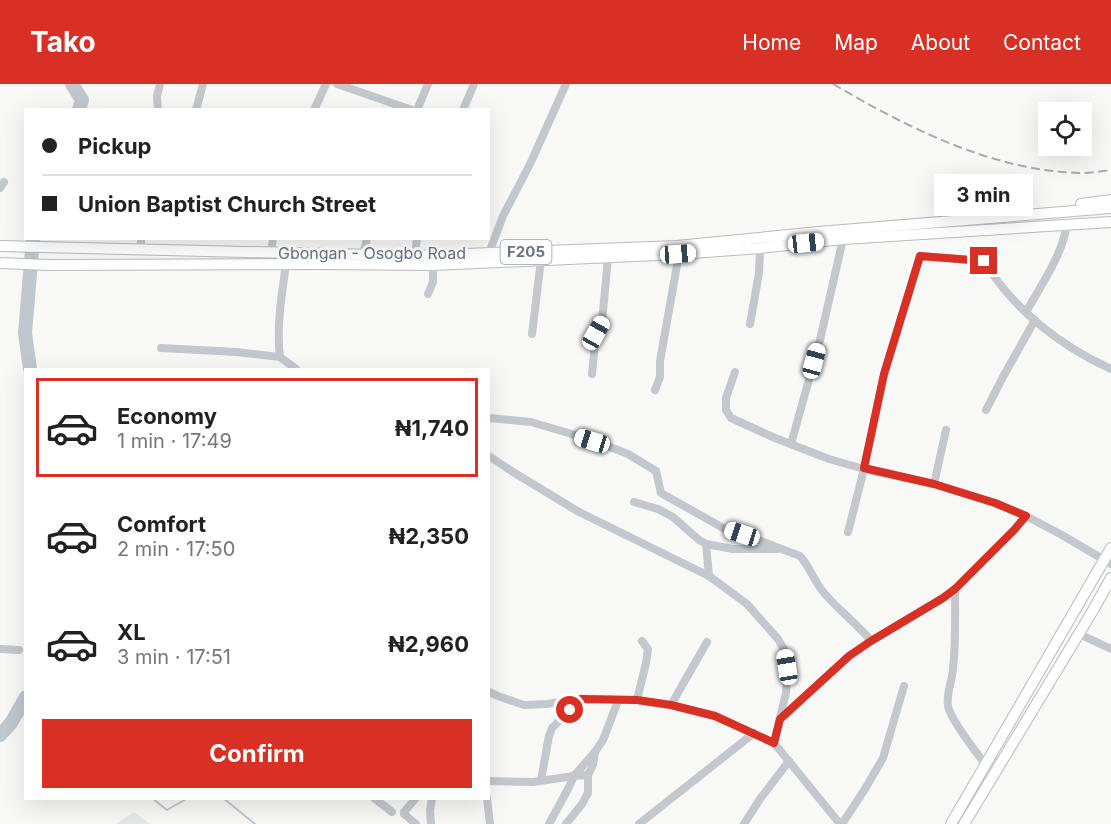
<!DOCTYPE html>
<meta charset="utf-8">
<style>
:root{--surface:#fff;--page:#f2f2f2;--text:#222;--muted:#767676;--line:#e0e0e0;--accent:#d93025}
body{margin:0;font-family:Inter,sans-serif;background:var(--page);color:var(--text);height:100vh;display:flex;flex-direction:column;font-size:22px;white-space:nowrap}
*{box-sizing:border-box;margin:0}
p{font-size:20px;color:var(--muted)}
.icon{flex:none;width:33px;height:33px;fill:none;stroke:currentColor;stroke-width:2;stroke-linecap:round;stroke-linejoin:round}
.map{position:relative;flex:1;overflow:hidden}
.sheet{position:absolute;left:24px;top:284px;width:466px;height:432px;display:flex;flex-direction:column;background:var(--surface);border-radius:0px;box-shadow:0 6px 24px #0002}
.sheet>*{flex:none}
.top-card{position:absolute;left:24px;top:24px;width:466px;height:132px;border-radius:0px;box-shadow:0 6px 24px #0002;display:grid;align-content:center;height:132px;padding:0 18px;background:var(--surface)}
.buttons{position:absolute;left:1038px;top:18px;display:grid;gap:12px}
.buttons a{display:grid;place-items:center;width:54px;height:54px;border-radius:0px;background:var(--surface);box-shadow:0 6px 24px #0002;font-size:30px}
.end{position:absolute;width:27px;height:27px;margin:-14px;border:8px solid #d93025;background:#fff;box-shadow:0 0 0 3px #fff}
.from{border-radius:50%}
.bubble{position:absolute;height:42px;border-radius:0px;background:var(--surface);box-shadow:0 6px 24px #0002;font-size:20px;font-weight:700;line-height:42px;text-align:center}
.car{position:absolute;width:18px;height:36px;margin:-18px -9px;border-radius:8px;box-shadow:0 0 4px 2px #0007;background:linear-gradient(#fff 24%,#345 0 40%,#fff 0 76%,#345 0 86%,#fff 0)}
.top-card b{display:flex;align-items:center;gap:21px;height:57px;font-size:22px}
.top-card b+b{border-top:2px solid var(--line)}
.top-card i{width:15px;height:15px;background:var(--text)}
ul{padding:10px 0 0;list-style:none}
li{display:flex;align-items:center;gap:18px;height:99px;margin:0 12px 9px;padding:0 6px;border:3px solid transparent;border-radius:0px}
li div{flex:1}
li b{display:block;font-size:22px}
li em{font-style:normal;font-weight:700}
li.current{border-color:var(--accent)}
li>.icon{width:54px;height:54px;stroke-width:1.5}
.primary-button{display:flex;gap:12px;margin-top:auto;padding:12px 18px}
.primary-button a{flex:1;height:69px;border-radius:0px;background:var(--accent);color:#fff;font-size:24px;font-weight:700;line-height:69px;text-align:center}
header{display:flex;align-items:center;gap:36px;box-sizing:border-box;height:84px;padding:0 30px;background:var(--accent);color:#fff}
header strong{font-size:28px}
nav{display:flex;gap:33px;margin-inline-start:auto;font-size:21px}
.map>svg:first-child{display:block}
.built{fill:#e6e7e7}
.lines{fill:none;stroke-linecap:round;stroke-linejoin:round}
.stream{stroke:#c0c7cd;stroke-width:2}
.river{stroke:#c0c7cd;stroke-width:14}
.major-casing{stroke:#b7babf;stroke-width:12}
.minor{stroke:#c4c7cb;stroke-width:8}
.major{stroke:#fff;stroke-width:10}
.rail{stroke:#a7abb2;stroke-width:2;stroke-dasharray:9 4.5;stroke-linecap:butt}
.route{stroke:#d93025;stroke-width:8}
.labels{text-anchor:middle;stroke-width:6;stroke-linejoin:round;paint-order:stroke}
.shield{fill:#fff;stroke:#959eaa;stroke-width:1.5}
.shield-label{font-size:15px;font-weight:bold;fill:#687486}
.street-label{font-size:16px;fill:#687486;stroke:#fff}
</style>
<header>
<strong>Tako</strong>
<nav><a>Home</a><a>Map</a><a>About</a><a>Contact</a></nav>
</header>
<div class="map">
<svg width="1111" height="740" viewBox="0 0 1111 740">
<rect width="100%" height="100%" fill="#f8f8f6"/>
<!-- built -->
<polygon class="built" points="134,728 150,740 116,740"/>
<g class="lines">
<!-- stream -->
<g class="stream">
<polyline points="23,617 26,618"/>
<polyline points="152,714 167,726 188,714"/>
<polyline points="223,714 255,740"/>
</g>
<!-- river -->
<g class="river">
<polyline points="72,0 82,16 79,26"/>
<polyline points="30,285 25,249 33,154"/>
<polyline points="0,651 11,639 26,613"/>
</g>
<!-- major casing -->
<g class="major-casing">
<g id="major">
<polyline points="1081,120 1111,116"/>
<polyline points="0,162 415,172 677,162 819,148 1111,124"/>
<polyline points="0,179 48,181 318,180 433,181 679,170 760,164 843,155 1111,138"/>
<polyline points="951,740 1111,464"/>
<polyline points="964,740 1092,528 1111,494"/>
</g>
</g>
<!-- minor -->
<g class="minor">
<polyline points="337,0 412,26"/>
<polyline points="158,26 157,12 160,0"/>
<polyline points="196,26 203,0"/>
<polyline points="314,26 326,0"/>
<polyline points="417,26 428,0"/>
<polyline points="463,26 474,0"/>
<polyline points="0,104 4,98"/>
<polyline points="141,154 141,166"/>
<polyline points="271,169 273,154"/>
<polyline points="489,169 503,132 531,78 566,0"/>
<polyline points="363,171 367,154"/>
<polyline points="415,172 417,154"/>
<path d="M286,180C282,210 276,242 280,273L296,285"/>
<polyline points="428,210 433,198 433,181"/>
<path d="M1026,228C1040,203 1061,173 1066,145"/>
<polyline points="750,240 759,189 760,164"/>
<polyline points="532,250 541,176"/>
<polyline points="161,264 236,268 280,273"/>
<polyline points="735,288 726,314 726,326 731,334 775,354 829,375 864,385 934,400 995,419 1026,432 1062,451 1111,480"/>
<polyline points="592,290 596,249 602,238 608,174"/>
<polyline points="655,306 660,293 660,277 679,170"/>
<polyline points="986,326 1004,291 1035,236"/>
<path d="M489,334L531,338L592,356L628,370L656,387L661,409L725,445L758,456L800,472C809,482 813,494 821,505C835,524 856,538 871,557"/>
<polyline points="791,360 820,256 843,155"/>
<polyline points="489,372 513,388 579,428 709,492 747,520 778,555 785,567 787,583 786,609 774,659"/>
<polyline points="934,400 946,346"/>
<polyline points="634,418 658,425 673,433 699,456 706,460 733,465 777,465"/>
<path d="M848,448L864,385L884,290L920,172L984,177C1013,225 1060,262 1111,285"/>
<polyline points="706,460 709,492"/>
<path d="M955,505C955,531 956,558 953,585C952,597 946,610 948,622C951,637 976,668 986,681"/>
<polyline points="1079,550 1111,565"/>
<polyline points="0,565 19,566"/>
<polyline points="489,608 498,612 524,621 547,620 581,615 637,616 671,621 715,632 774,659 840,740"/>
<polyline points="637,616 646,579 648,565 642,557"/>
<polyline points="671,621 707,558"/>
<polyline points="781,635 849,572 871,557 943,514 955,505 1014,446 1026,432"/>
<polyline points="541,696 549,652 552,644 581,615"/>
<polyline points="489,697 533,698 574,692 595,668 603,656 618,617"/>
<polyline points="374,714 392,728"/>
<polyline points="416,714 404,728 404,730 416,740"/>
<polyline points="487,714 490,740"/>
<polyline points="431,740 430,726 432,714"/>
<polyline points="549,740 568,705 574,692 588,691"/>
<polyline points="566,740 582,720 588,709 588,691 593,681 595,668"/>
<polyline points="639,740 754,649"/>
<polyline points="744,740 760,715 789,677"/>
<polyline points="842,740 865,705 883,674 904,602"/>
</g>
<!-- major -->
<use href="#major" class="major"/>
<!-- rail -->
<path class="rail" d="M833,0C908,44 995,88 1083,89C1092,89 1102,87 1111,86"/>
</g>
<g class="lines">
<!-- route -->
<polyline class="route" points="570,626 581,615 637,616 671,621 715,632 774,659 780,635 849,572 871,557 943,514 955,505 1014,446 1026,432 995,419 934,400 864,384 884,290 920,172 984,177"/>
</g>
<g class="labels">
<!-- shield labels -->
<rect class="shield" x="500.5" y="156" width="51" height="24" rx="4.5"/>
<g class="shield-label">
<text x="526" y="173">F205</text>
</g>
<!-- street labels -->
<g class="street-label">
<text x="372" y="175">Gbongan - Osogbo Road</text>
</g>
</g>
</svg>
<div class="buttons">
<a><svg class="icon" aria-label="locate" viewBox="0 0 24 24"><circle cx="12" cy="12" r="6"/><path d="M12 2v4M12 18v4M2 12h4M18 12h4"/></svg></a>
</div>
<i class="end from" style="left:570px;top:626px"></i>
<i class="end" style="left:984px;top:177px"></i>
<div class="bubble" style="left:934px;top:90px;width:99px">3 min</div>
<i class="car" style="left:806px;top:159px;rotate:84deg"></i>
<i class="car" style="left:678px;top:170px;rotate:86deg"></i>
<i class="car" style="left:596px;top:249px;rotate:29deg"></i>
<i class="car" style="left:814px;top:277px;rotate:15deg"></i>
<i class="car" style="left:592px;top:357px;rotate:287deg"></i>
<i class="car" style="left:742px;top:450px;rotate:288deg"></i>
<i class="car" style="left:787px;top:583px;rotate:351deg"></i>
<div class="top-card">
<b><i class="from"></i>Pickup</b>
<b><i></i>Union Baptist Church Street</b>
</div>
<section class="sheet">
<ul>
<li class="current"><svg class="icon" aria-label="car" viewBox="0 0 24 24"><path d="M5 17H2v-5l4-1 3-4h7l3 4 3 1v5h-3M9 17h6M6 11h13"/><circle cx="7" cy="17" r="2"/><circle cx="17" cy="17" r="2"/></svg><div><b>Economy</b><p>1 min · 17:49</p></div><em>₦1,740</em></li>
<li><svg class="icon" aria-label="car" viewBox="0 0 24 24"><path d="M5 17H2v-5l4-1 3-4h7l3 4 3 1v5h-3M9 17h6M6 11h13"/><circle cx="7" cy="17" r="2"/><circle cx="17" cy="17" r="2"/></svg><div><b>Comfort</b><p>2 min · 17:50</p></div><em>₦2,350</em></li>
<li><svg class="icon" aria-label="car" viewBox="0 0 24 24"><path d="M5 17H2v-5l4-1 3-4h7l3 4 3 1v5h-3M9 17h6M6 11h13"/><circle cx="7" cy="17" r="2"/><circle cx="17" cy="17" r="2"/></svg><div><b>XL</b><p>3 min · 17:51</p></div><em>₦2,960</em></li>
</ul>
<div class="primary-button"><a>Confirm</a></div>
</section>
</div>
